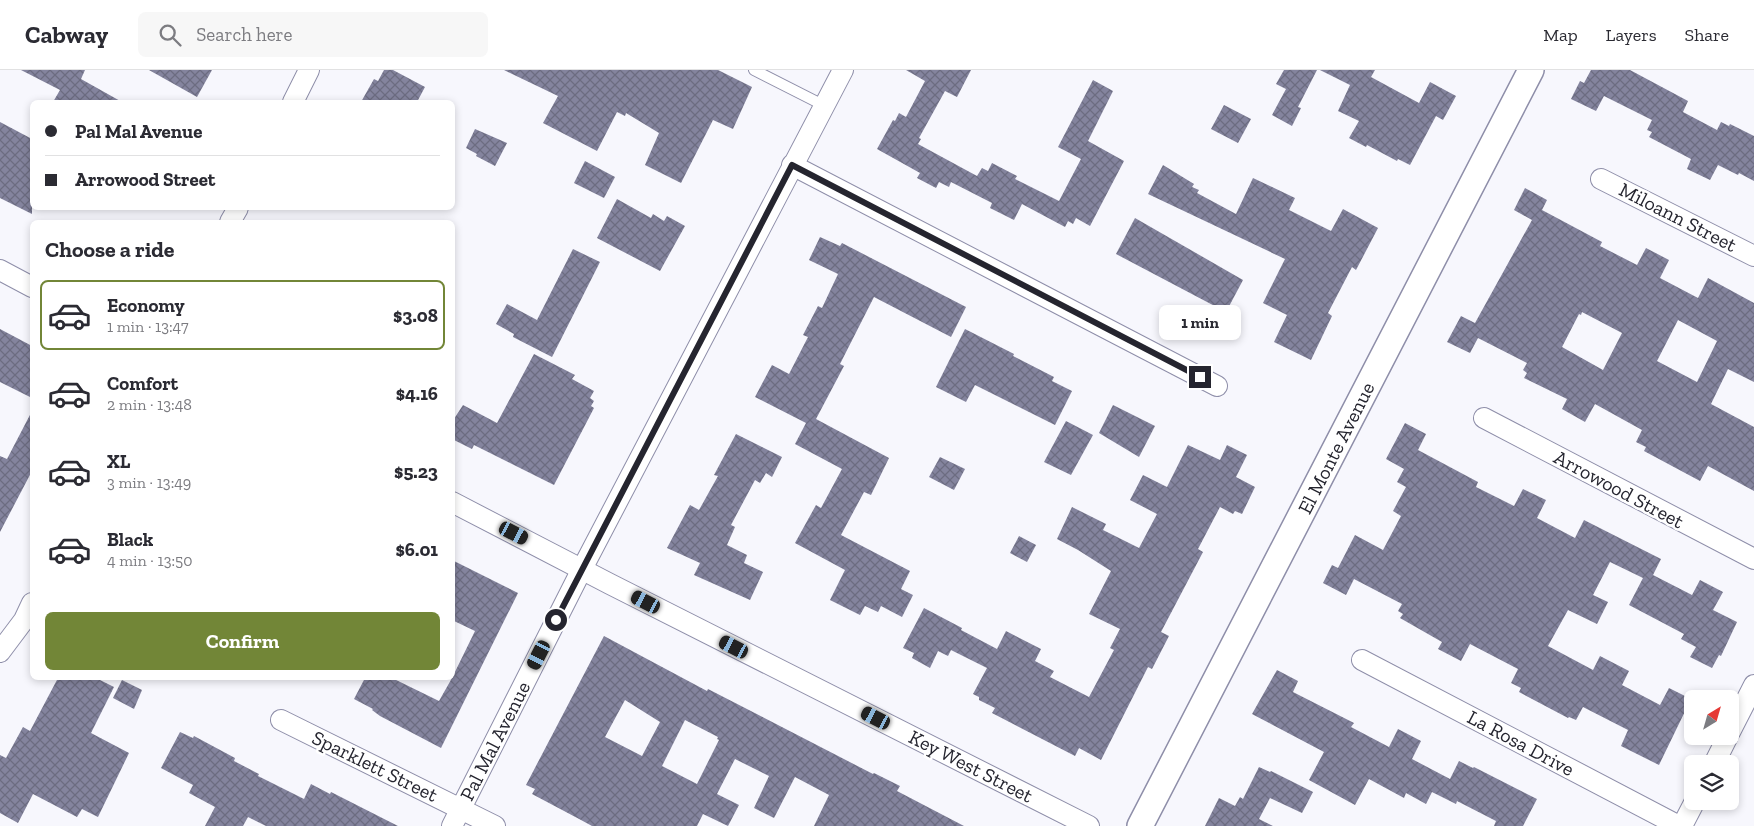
<!DOCTYPE html>
<meta charset="utf-8">
<style>
:root{--surface:#fff;--page:#f7f7f7;--text:#2b2b33;--muted:#7c7c81;--line:#e1e1e2;--accent:#728637}
body{margin:0;font-family:"Zilla Slab",serif;background:var(--page);color:var(--text);height:100vh;display:flex;flex-direction:column;font-size:19px;white-space:nowrap}
*{box-sizing:border-box;margin:0}
p{font-size:16px;color:var(--muted)}
.icon{flex:none;width:28px;height:28px;fill:none;stroke:currentColor;stroke-width:2;stroke-linecap:round;stroke-linejoin:round}
.map{position:relative;flex:1;overflow:hidden}
.panel{position:absolute;left:30px;top:150px;width:425px;height:460px;display:flex;flex-direction:column;background:var(--surface);border-radius:8px;box-shadow:0 2px 8px #0003}
.panel>*{flex:none}
.top-card{position:absolute;left:30px;top:30px;width:425px;height:110px;border-radius:8px;box-shadow:0 2px 8px #0003;display:grid;align-content:center;height:110px;padding:0 15px;background:var(--surface)}
.needle{width:32px;rotate:37deg}
.tools{position:absolute;left:1684px;top:620px;display:grid;gap:10px}
.tools a{display:grid;place-items:center;width:55px;height:55px;border-radius:8px;background:var(--surface);box-shadow:0 2px 8px #0003;font-size:25px}
.end{position:absolute;width:22px;height:22px;margin:-11px;border:6px solid #25252f;background:#fff;box-shadow:0 0 0 2px #fff}
.from{border-radius:50%}
.bubble{position:absolute;height:35px;border-radius:8px;background:var(--surface);box-shadow:0 2px 8px #0003;font-size:16px;font-weight:700;line-height:35px;text-align:center}
.car{position:absolute;width:15px;height:30px;margin:-15px -8px;border-radius:6px;box-shadow:0 0 4px 1px #0007;background:linear-gradient(#222 24%,#8ab4d8 0 40%,#222 0 76%,#8ab4d8 0 86%,#222 0)}
.top-card b{display:flex;align-items:center;gap:18px;height:48px;font-size:19px}
.top-card b+b{border-top:1px solid var(--line)}
.top-card i{width:12px;height:12px;background:var(--text)}
ul{padding:0;list-style:none}
li{display:flex;align-items:center;gap:15px;height:70px;margin:0 10px 8px;padding:0 5px;border:2px solid transparent;border-radius:8px}
li div{flex:1}
li b{display:block;font-size:19px}
li em{font-style:normal;font-weight:700}
li.current{border-color:var(--accent)}
li>.icon{width:45px;height:45px;stroke-width:1.5}
h2{padding:0 15px;font-size:22px;line-height:60px}
.button{display:flex;gap:10px;margin-top:auto;padding:10px 15px}
.button a{flex:1;height:58px;border-radius:8px;background:var(--accent);color:#fff;font-size:20px;font-weight:700;line-height:58px;text-align:center}
header{display:flex;align-items:center;gap:30px;box-sizing:border-box;height:70px;padding:0 25px;background:var(--surface);border-bottom:1px solid var(--line)}
header strong{font-size:24px}
nav{display:flex;gap:28px;margin-inline-start:auto;font-size:18px}
.search{width:350px;height:45px;background:var(--page);display:flex;align-items:center;gap:12px;box-sizing:border-box;padding:0 18px;border-radius:8px;color:var(--muted);font-size:19px}
.map>svg:first-child{display:block}
.building{fill:url(#building-cross-hatch);fill-rule:evenodd}
.lines{fill:none;stroke-linecap:round;stroke-linejoin:round}
.service-casing{stroke:#8e8ea9;stroke-width:12}
.minor-casing{stroke:#8e8ea9;stroke-width:22}
.tertiary-casing{stroke:#8e8ea9;stroke-width:28}
.service{stroke:#fff;stroke-width:10}
.minor{stroke:#fff;stroke-width:20}
.tertiary{stroke:#fff;stroke-width:25}
.route{stroke:#25252f;stroke-width:6}
.labels{text-anchor:middle;stroke-width:5;stroke-linejoin:round;paint-order:stroke}
.street-label{font-size:20px;fill:#25252f;stroke:#fff}
</style>
<header>
<strong>Cabway</strong>
<div class="search"><svg class="icon" aria-label="search" viewBox="0 0 24 24"><circle cx="10" cy="10" r="6"/><path d="M15 15l6 6"/></svg>Search here</div>
<nav><a>Map</a><a>Layers</a><a>Share</a></nav>
</header>
<div class="map">
<svg width="1754" height="756" viewBox="0 0 1754 756">
<defs>
<pattern id="building-cross-hatch" width="8" height="8" patternUnits="userSpaceOnUse" patternTransform="scale(1.25)"><rect width="8" height="8" fill="#84849e"/><path d="M0 0l8 8M0 8l8-8" fill="none" stroke="#6c6c81"/></pattern>
</defs>
<rect width="100%" height="100%" fill="#f7f7fd"/>
<!-- building -->
<g class="building">
<polygon points="21,0 85,0 81,9 122,32 53,32 60,20"/>
<polygon points="149,0 212,0 197,27"/>
<polygon points="384,0 393,0 425,17 417,32 419,32 361,32 374,9 378,11"/>
<polygon points="504,0 718,0 752,17 733,59 713,50 681,113 645,95 659,63 626,43 625,46 617,42 597,81 543,53 558,26"/>
<polygon points="906,0 971,0 957,27 945,21 919,68 921,69 918,74 977,106 982,98 988,101 992,93 1017,106 1015,109 1059,131 1081,89 1058,77 1093,10 1113,21 1088,71 1124,91 1090,156 1076,148 1073,154 1068,151 1065,157 1022,134 1014,150 990,138 992,133 951,112 949,117 939,112 936,118 917,108 920,103 877,79 893,50 895,51 899,43 906,47 925,11"/>
<polygon points="1284,0 1317,0 1298,37 1301,38 1292,56 1272,45 1286,19 1276,14"/>
<polygon points="1320,0 1375,0 1371,7 1419,33 1430,12 1456,26 1443,50 1436,46 1410,95 1398,89 1397,91 1367,75 1366,77 1349,68 1359,51 1338,41 1350,15"/>
<polygon points="1591,0 1630,0 1688,31 1683,42 1717,60 1721,52 1729,56 1730,54 1754,66 1754,111 1739,103 1738,105 1718,95 1710,110 1687,99 1691,89 1649,67 1652,62 1647,60 1652,50 1604,26 1596,41 1571,29 1580,11 1584,13"/>
<polygon points="1224,35 1251,49 1238,73 1211,59"/>
<polygon points="0,52 32,69 32,144 0,128"/>
<polygon points="475,59 507,73 495,96 476,86 477,84 466,78"/>
<polygon points="585,91 615,107 604,128 574,113"/>
<polygon points="1163,95 1194,114 1192,117 1199,120 1197,123 1236,144 1253,108 1295,128 1289,140 1331,161 1343,139 1378,158 1356,200 1352,197 1328,243 1332,246 1311,290 1274,272 1287,245 1263,233 1285,189 1148,124"/>
<path d="M1525,118L1547,130L1542,140L1602,172L1600,176L1637,195L1646,178L1669,190L1660,208L1698,228L1708,208L1754,233V312L1728,299L1711,334L1754,357V421L1708,396L1700,411L1644,381L1646,377L1636,372L1642,360L1595,334L1585,352L1562,339L1567,329L1524,308L1527,303L1523,300L1527,293L1478,268L1470,283L1447,272L1461,246L1475,253L1532,150L1514,140ZM1582,242L1622,263L1603,300L1562,277L1579,244L1581,245ZM1678,250L1717,271L1697,312L1657,291Z"/>
<polygon points="617,129 651,148 653,144 664,151 667,146 685,156 660,201 597,168"/>
<polygon points="1135,148 1243,210 1226,242 1116,184"/>
<polygon points="820,167 840,176 842,173 966,237 951,267 874,227 840,294 844,296 816,349 889,388 871,425 864,422 841,465 910,501 901,519 913,525 902,547 881,536 878,542 865,536 860,545 830,530 845,500 795,473 816,435 821,438 842,399 795,374 806,353 755,327 772,295 789,304 808,267 803,265 818,236 822,238 838,204 809,190"/>
<polygon points="573,179 600,192 552,287 513,267 514,264 496,254 507,234 537,250"/>
<polygon points="0,259 32,276 32,328 0,312"/>
<polygon points="965,259 1014,284 1013,286 1054,307 1052,311 1072,321 1055,355 975,315 966,332 936,317"/>
<polygon points="534,284 575,305 572,309 594,321 590,328 594,331 591,336 594,338 554,415 474,375 472,379 452,369 452,352 463,335 497,353"/>
<polygon points="1113,335 1155,356 1139,387 1099,363"/>
<polygon points="32,341 32,401 0,462 0,386 7,389"/>
<polygon points="1066,351 1093,365 1071,405 1044,392"/>
<polygon points="1405,353 1426,364 1418,380 1478,412 1476,417 1514,436 1523,419 1546,430 1537,448 1575,468 1584,450 1661,489 1653,505 1692,525 1700,510 1723,522 1713,540 1737,552 1721,586 1719,585 1712,598 1690,587 1696,577 1681,569 1684,564 1629,535 1643,508 1610,492 1593,525 1608,532 1597,554 1568,540 1548,576 1593,600 1600,586 1629,601 1622,615 1660,635 1669,618 1691,629 1659,695 1621,676 1628,660 1583,637 1576,650 1569,647 1568,648 1519,622 1521,618 1511,613 1518,599 1470,574 1461,591 1438,579 1442,572 1400,548 1403,544 1398,541 1402,534 1354,509 1346,525 1323,513 1332,495 1338,498 1355,465 1383,480 1401,446 1393,441 1406,417 1397,412 1404,399 1386,389"/>
<polygon points="736,364 782,387 772,407 766,403 760,413 755,410 731,455 735,457 727,475 747,485 744,493 763,502 750,530 694,505 700,493 667,478 690,435 699,440 718,406 714,405"/>
<polygon points="1188,375 1220,390 1227,375 1247,385 1236,407 1255,417 1242,444 1235,441 1233,444 1220,437 1198,479 1203,482 1161,562 1169,566 1152,599 1148,597 1101,690 1079,678 1075,686 992,643 995,638 979,630 979,627 973,624 987,598 951,580 948,586 938,581 930,598 912,588 914,583 903,578 924,538 962,558 961,560 997,579 1006,561 1041,579 1035,591 1054,601 1050,607 1089,627 1114,580 1110,578 1120,559 1089,544 1111,501 1078,480 1057,469 1072,437 1106,454 1103,460 1139,478 1157,444 1130,430 1143,405 1167,417"/>
<polygon points="940,387 965,399 954,420 929,407"/>
<polygon points="1019,466 1036,475 1027,492 1010,483"/>
<polygon points="452,490 518,523 441,678 380,646 372,640 373,639 354,629 365,608 392,608 439,631 452,608 475,561 452,550"/>
<path d="M604,566L707,621L708,619L873,704L874,703L900,716L897,721L964,756H814L829,725L795,707L774,748L754,738L769,706L735,689L717,724L739,735L728,756L703,744L697,756H592L581,750L532,724L535,719L526,715ZM625,630L660,652L642,686L605,667ZM685,650L718,667L717,669L719,670L697,714L662,696Z"/>
<polygon points="1277,600 1298,611 1293,622 1354,653 1351,657 1389,677 1398,659 1421,671 1412,689 1450,709 1459,691 1473,698 1474,697 1537,729 1523,756 1494,756 1496,751 1457,731 1456,734 1432,722 1426,734 1406,723 1404,728 1369,709 1355,735 1309,710 1324,682 1252,644"/>
<polygon points="58,608 96,608 114,617 91,663 129,683 98,747 82,739 77,747 33,724 18,753 0,743 0,685 6,688 23,657 30,661"/>
<polygon points="122,610 142,620 134,639 113,628"/>
<polygon points="180,662 193,668 194,666 235,688 234,691 259,704 258,706 304,729 311,714 330,724 331,722 398,756 266,756 248,747 243,756 205,756 215,737 189,723 193,715 161,698"/>
<polygon points="1259,697 1270,702 1271,701 1313,722 1302,743 1270,728 1259,749 1273,756 1205,756 1219,728 1235,736 1240,727 1243,729"/>
</g>
<g class="lines">
<!-- service casing -->
<g class="service-casing">
<polyline id="service" points="754,0 825,36"/>
</g>
<!-- minor casing -->
<g class="minor-casing">
<g id="minor">
<polyline points="293,32 309,0"/>
<polyline points="792,95 1217,316"/>
<polyline points="1601,109 1754,186"/>
<polyline points="230,152 238,138"/>
<polyline points="0,200 32,217"/>
<polyline points="1484,348 1754,489"/>
<polyline points="452,432 610,514 1089,756"/>
<polyline points="0,582 24,550 32,533"/>
<polyline points="1362,590 1679,756"/>
<polyline points="281,650 495,756"/>
<polyline points="1730,662 1754,615"/>
<polyline points="1714,694 1728,666"/>
<polyline points="452,756 582,499 843,0"/>
<polyline points="1682,756 1695,731"/>
</g>
</g>
<!-- tertiary casing -->
<g class="tertiary-casing">
<polyline id="tertiary" points="1140,756 1531,0"/>
</g>
<!-- service -->
<use href="#service" class="service"/>
<!-- minor -->
<use href="#minor" class="minor"/>
<!-- tertiary -->
<use href="#tertiary" class="tertiary"/>
</g>
<g class="lines">
<!-- route -->
<polyline class="route" points="556,550 792,95 1200,307"/>
</g>
<g class="labels">
<!-- street labels -->
<g class="street-label">
<text transform="translate(1678 147) rotate(27)" y="7">Miloann Street</text>
<text transform="translate(1336 378) rotate(-63)" y="7">El Monte Avenue</text>
<text transform="translate(1619 419) rotate(28)" y="7">Arrowood Street</text>
<text transform="translate(495 671) rotate(-63)" y="7">Pal Mal Avenue</text>
<text transform="translate(1521 673) rotate(28)" y="7">La Rosa Drive</text>
<text transform="translate(375 696) rotate(26)" y="7">Sparklett Street</text>
<text transform="translate(971 696) rotate(27)" y="7">Key West Street</text>
</g>
</g>
</svg>
<div class="tools">
<a><svg class="needle" viewBox="-14 -14 28 28"><path d="M0-13l5 13h-10z" fill="#e53935"/><path d="M0 13l5-13h-10z" fill="#7c7c81"/></svg></a>
<a><svg class="icon" aria-label="layers" viewBox="0 0 24 24"><path d="M12 4l9 5-9 5-9-5zM3 14l9 5 9-5"/></svg></a>
</div>
<i class="end from" style="left:556px;top:550px"></i>
<i class="end" style="left:1200px;top:307px"></i>
<div class="bubble" style="left:1159px;top:235px;width:82px">1 min</div>
<i class="car" style="left:514px;top:463px;rotate:117deg"></i>
<i class="car" style="left:646px;top:532px;rotate:297deg"></i>
<i class="car" style="left:734px;top:577px;rotate:297deg"></i>
<i class="car" style="left:539px;top:585px;rotate:207deg"></i>
<i class="car" style="left:876px;top:648px;rotate:297deg"></i>
<div class="top-card">
<b><i class="from"></i>Pal Mal Avenue</b>
<b><i></i>Arrowood Street</b>
</div>
<section class="panel">
<h2>Choose a ride</h2>
<ul>
<li class="current"><svg class="icon" aria-label="car" viewBox="0 0 24 24"><path d="M5 17H2v-5l4-1 3-4h7l3 4 3 1v5h-3M9 17h6M6 11h13"/><circle cx="7" cy="17" r="2"/><circle cx="17" cy="17" r="2"/></svg><div><b>Economy</b><p>1 min · 13:47</p></div><em>$3.08</em></li>
<li><svg class="icon" aria-label="car" viewBox="0 0 24 24"><path d="M5 17H2v-5l4-1 3-4h7l3 4 3 1v5h-3M9 17h6M6 11h13"/><circle cx="7" cy="17" r="2"/><circle cx="17" cy="17" r="2"/></svg><div><b>Comfort</b><p>2 min · 13:48</p></div><em>$4.16</em></li>
<li><svg class="icon" aria-label="car" viewBox="0 0 24 24"><path d="M5 17H2v-5l4-1 3-4h7l3 4 3 1v5h-3M9 17h6M6 11h13"/><circle cx="7" cy="17" r="2"/><circle cx="17" cy="17" r="2"/></svg><div><b>XL</b><p>3 min · 13:49</p></div><em>$5.23</em></li>
<li><svg class="icon" aria-label="car" viewBox="0 0 24 24"><path d="M5 17H2v-5l4-1 3-4h7l3 4 3 1v5h-3M9 17h6M6 11h13"/><circle cx="7" cy="17" r="2"/><circle cx="17" cy="17" r="2"/></svg><div><b>Black</b><p>4 min · 13:50</p></div><em>$6.01</em></li>
</ul>
<div class="button"><a>Confirm</a></div>
</section>
</div>
